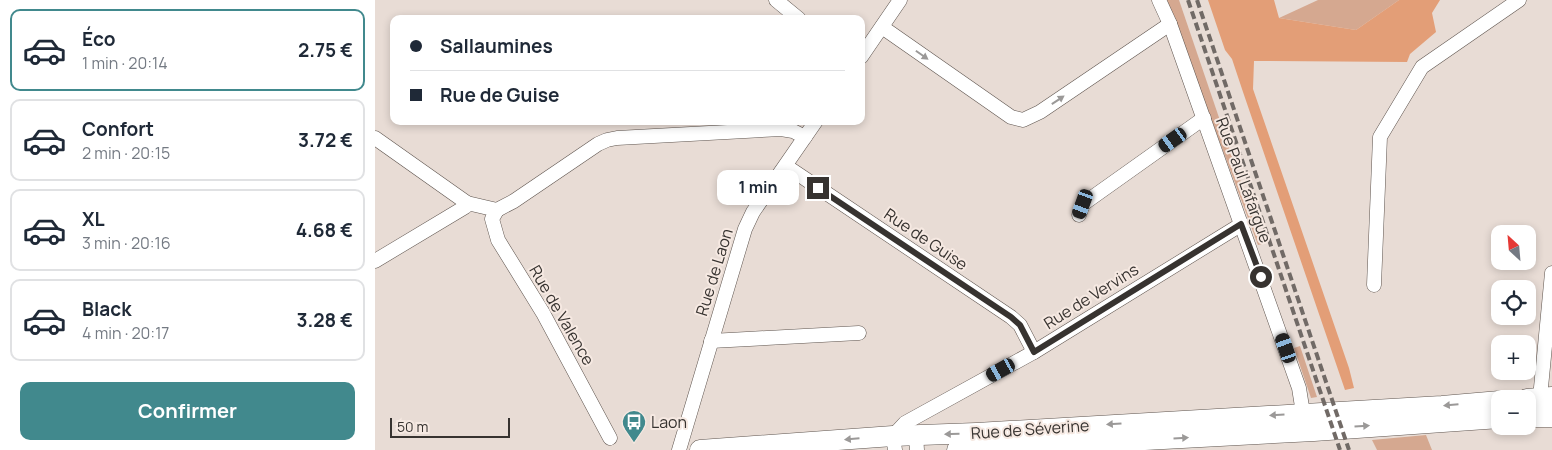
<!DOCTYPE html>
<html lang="fr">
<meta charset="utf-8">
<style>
:root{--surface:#fff;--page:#f6f6f7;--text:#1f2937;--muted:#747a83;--line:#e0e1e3;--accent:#41898d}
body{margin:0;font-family:Manrope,sans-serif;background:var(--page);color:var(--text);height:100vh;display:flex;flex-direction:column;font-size:19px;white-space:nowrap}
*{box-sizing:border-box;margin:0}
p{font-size:16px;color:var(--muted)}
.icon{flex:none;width:28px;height:28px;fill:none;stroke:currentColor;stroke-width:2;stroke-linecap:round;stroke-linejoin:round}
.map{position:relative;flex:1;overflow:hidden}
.side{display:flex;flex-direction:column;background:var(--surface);width:375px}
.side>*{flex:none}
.banner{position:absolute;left:15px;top:15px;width:475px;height:110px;border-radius:10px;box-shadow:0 2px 8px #0003;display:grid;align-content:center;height:110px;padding:0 20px;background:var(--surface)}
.needle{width:32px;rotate:334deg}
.controls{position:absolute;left:1116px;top:225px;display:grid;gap:10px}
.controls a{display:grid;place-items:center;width:45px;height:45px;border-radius:10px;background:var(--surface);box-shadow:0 2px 8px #0003;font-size:25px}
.scale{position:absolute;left:15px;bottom:12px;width:120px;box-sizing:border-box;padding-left:5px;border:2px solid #373330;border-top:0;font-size:14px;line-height:18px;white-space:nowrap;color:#373330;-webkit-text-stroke:4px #f6e9e2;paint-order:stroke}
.end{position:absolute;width:22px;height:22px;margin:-11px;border:6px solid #373330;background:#fff;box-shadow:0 0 0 2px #fff}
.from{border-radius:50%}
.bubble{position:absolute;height:35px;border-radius:10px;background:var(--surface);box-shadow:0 2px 8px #0003;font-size:16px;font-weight:700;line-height:35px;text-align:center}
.car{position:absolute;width:15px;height:30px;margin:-15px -8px;border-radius:6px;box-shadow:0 0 4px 1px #0007;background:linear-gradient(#222 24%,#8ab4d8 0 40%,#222 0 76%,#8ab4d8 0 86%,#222 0)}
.banner b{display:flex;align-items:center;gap:18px;height:48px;font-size:19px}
.banner b+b{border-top:1px solid var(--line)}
.banner i{width:12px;height:12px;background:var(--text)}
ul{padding:9px 0 0;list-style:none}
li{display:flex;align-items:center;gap:15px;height:82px;margin:0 10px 8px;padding:0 10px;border:2px solid var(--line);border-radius:10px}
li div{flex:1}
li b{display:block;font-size:19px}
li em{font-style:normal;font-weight:700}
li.active{border-color:var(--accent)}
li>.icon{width:45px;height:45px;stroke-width:1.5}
.cta{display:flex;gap:10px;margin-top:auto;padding:10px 20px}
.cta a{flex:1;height:58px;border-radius:10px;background:var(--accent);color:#fff;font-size:20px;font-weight:700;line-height:58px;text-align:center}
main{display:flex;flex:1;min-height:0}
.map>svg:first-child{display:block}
.green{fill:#d5a890}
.forest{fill:#e39e77}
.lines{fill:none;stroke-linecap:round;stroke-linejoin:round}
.street-casing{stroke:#5e544e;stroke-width:15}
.secondary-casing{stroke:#5e544e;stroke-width:21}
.street{stroke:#fff;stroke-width:14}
.secondary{stroke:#fff;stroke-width:20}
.rail{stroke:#716a66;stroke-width:4;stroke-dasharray:8 4;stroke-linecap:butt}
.oneway{fill:#9b9998}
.route{stroke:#373330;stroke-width:6}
.labels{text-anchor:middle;stroke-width:4;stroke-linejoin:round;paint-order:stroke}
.street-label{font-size:16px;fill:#373330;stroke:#f6e9e2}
.poi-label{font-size:16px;fill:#373330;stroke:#f6e9e2;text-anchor:start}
</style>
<main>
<section class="side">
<ul>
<li class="active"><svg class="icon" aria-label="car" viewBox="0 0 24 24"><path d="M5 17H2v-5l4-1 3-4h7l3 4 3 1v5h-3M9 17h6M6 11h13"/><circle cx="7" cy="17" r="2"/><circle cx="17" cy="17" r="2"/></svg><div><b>Éco</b><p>1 min · 20:14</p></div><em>2.75 €</em></li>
<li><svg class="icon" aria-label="car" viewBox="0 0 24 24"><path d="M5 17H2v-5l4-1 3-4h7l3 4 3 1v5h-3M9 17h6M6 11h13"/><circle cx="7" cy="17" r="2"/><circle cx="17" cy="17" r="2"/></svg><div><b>Confort</b><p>2 min · 20:15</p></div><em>3.72 €</em></li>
<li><svg class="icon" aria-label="car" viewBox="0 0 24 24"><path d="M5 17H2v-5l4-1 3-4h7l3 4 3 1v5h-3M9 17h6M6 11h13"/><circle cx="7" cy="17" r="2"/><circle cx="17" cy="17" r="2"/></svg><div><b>XL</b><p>3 min · 20:16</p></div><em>4.68 €</em></li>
<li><svg class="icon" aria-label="car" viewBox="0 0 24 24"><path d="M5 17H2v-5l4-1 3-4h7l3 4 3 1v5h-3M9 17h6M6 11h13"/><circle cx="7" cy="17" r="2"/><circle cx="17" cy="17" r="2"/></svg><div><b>Black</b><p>4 min · 20:17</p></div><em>3.28 €</em></li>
</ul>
<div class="cta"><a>Confirmer</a></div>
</section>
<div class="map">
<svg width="1177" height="450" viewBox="0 0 1177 450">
<rect width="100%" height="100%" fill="#e8dcd5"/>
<!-- green -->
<g class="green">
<polygon points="792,0 804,0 887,244 883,245"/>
<polygon points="943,0 1024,0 981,30 904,18"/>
<polygon points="925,346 942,397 936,398 919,348"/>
<polygon points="1051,435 1057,450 1002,450 997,440"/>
</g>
<!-- forest -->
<polygon class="forest" points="833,0 899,0 904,18 981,30 1024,0 1065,0 1057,13 1061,32 1035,54 1032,62 879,61 878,89 974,368 979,388 970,390 868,92 857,59 850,50"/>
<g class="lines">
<!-- street casing -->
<g class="street-casing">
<g id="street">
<polyline points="401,0 424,19"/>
<polyline points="784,0 795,24 924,388 928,413 926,421"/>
<polyline points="507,27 636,117 648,120 665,112 795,24"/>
<polyline points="486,57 525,0"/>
<polyline points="0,138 92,203"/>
<polyline points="411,166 636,317 645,325 659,352"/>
<polyline points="122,210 117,219 123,240 168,313 235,438"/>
<polyline points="704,215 708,204 829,118"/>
<polyline points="0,261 90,207 92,203 122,210 139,201 223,144 232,140 242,138 406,129 418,131 430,137"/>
<polyline points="999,285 1005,137 1047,67 1144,0"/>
<polyline points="336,341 484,333"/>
<polyline points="1162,406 1165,398 1177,273"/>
<polyline points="541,435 542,450"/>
<polyline points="304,450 370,229 378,212 441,121"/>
<polyline points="520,450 518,436 530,423 659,352 867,224"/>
</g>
</g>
<!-- secondary casing -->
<g class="secondary-casing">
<g id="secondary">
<polyline points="1152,399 1177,397"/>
<polyline points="1152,417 1177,417"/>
<polyline points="325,450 518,436 601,433 1067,406 1125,401"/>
<polyline points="582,450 939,431 1125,418"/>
</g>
</g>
<!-- street -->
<use href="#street" class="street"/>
<!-- secondary -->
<use href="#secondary" class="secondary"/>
<!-- rail -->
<g class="rail">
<polyline points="813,0 965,450"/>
<polyline points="822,0 974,450"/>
</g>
</g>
<!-- one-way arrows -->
<defs><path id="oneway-solid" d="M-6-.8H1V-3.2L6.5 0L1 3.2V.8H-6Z" transform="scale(1.25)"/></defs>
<g class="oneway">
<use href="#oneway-solid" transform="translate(547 55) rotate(35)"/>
<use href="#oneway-solid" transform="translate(683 100) rotate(-34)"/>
<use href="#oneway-solid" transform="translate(1076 405) rotate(175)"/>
<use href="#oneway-solid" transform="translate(902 415) rotate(177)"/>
<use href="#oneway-solid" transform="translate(739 424) rotate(176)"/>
<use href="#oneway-solid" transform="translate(987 426) rotate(-4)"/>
<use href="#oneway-solid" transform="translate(577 434) rotate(179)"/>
<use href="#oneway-solid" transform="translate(806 438) rotate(-3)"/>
<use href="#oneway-solid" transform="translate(477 439) rotate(175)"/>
</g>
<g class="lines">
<!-- route -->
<polyline class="route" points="443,188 636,317 645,325 659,352 866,224 886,277"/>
</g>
<!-- icons -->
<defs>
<g id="bus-pin" transform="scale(1.25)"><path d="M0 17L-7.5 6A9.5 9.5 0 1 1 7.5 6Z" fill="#41898d" stroke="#f6e9e2"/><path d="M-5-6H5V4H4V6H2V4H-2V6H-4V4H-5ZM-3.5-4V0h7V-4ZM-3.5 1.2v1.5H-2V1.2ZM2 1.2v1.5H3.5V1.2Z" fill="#fff"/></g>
</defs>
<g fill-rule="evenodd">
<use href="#bus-pin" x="259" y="422"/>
</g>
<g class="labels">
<!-- street labels -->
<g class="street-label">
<text transform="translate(869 180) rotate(70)" y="6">Rue Paul Lafargue</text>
<text transform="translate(551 239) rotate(34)" y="6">Rue de Guise</text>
<text transform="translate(339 272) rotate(-73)" y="6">Rue de Laon</text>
<text transform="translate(716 296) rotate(-32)" y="6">Rue de Vervins</text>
<text transform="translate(187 315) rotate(60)" y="6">Rue de Valence</text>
<text transform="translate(655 429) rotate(-4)" y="6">Rue de Séverine</text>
</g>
<!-- poi labels -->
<g class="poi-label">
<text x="276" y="428">Laon</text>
</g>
</g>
</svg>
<div class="controls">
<a><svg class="needle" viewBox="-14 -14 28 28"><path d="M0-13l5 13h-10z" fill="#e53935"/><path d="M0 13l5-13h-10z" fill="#747a83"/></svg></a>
<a><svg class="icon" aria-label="locate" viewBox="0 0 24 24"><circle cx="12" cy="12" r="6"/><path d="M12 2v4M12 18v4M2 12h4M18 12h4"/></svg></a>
<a>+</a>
<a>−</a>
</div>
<div class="scale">50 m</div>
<i class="end from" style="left:886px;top:277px"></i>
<i class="end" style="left:443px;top:188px"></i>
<div class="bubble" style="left:342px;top:170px;width:82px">1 min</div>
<i class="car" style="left:798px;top:140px;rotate:235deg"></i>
<i class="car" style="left:708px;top:204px;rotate:200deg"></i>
<i class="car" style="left:911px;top:348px;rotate:341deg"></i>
<i class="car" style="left:626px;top:370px;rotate:241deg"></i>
<div class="banner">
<b><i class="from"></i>Sallaumines</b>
<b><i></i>Rue de Guise</b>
</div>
</div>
</main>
